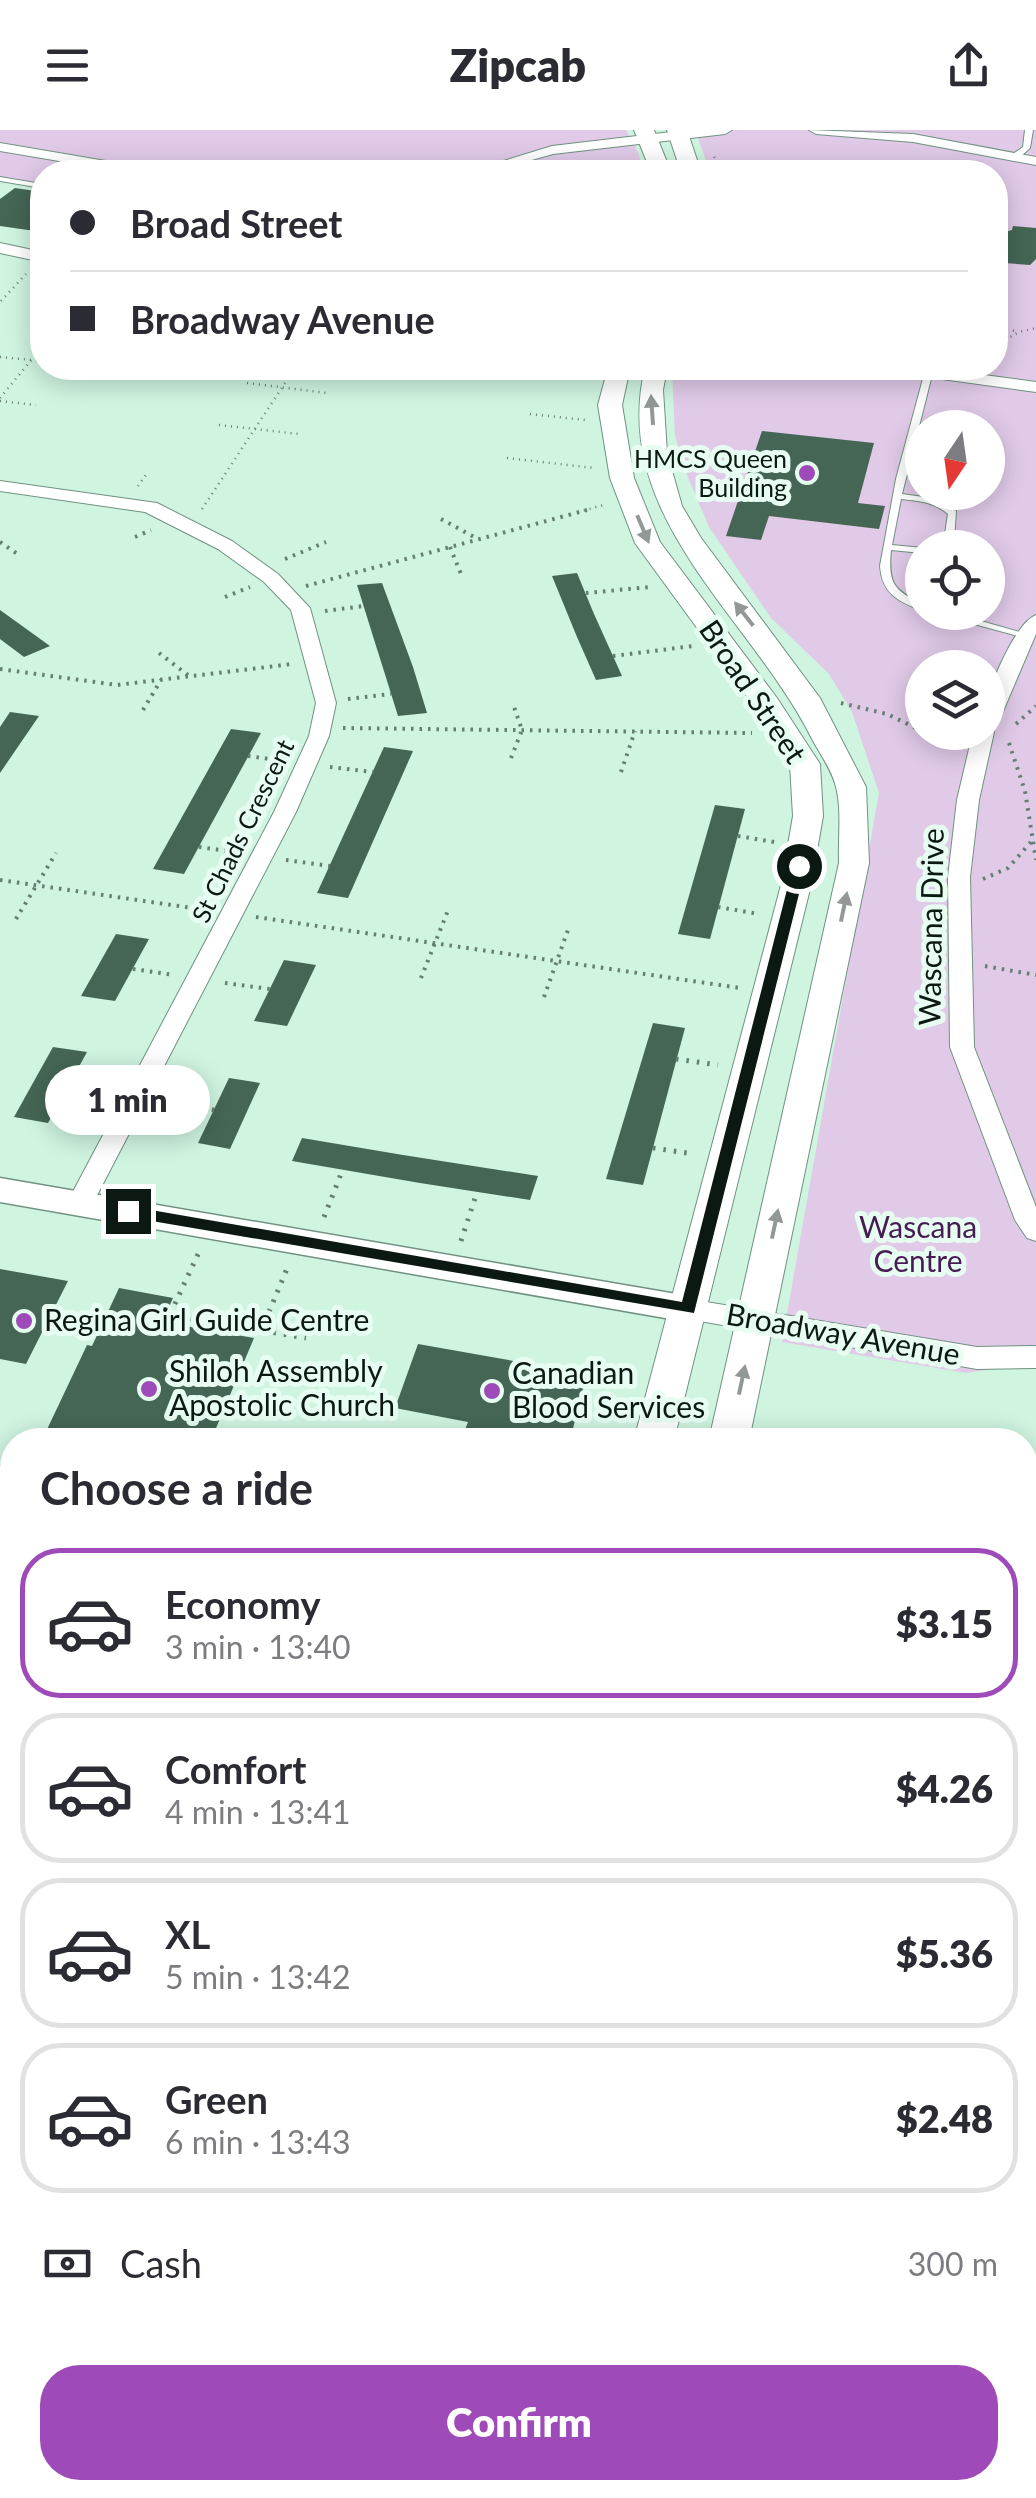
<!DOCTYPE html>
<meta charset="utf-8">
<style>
:root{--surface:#fff;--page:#f2f2f3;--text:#2b2b33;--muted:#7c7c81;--line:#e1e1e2;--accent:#9e4bb9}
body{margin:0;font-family:Lato,sans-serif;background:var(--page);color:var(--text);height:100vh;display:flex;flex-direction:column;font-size:38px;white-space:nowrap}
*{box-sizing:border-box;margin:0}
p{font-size:32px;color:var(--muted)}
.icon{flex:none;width:55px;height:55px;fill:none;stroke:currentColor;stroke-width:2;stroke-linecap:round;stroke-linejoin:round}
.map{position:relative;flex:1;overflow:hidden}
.panel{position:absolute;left:0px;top:1298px;width:1038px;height:1072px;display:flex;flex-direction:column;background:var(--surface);border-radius:40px 40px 0 0;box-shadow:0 5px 25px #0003}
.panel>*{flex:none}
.guide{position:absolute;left:30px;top:30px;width:978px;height:220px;border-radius:40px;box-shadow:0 5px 25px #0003;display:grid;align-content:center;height:220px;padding:0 40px;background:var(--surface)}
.needle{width:65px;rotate:193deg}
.tools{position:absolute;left:905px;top:280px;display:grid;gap:20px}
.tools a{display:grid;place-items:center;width:100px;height:100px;border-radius:50%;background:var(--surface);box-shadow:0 5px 25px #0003;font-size:50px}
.end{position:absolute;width:45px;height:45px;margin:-22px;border:12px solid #0c1913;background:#fff;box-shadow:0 0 0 5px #fff}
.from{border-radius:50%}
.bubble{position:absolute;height:70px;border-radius:35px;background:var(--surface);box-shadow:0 5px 25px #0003;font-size:32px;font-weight:800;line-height:70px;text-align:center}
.guide b{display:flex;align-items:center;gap:35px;height:95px;font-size:38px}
.guide b+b{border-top:2px solid var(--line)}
.guide i{width:25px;height:25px;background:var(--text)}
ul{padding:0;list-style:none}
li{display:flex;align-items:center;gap:30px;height:150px;margin:0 20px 15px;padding:0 20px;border:5px solid var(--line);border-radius:40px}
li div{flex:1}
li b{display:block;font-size:38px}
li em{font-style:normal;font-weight:800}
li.current{border-color:var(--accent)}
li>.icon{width:90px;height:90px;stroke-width:1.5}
h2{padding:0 40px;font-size:45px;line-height:120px}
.pay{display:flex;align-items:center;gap:25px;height:110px;padding:0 40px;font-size:38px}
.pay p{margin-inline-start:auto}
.button{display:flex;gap:20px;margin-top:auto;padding:20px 40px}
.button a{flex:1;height:115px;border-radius:40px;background:var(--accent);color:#fff;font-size:40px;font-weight:800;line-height:115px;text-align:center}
header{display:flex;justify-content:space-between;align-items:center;height:130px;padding:0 40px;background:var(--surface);font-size:45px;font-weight:800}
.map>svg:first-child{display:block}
.green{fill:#e0cae8;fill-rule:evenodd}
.building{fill:#456655}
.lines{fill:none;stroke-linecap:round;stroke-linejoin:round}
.service-casing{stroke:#709281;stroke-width:2}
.minor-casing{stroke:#709281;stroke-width:2}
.tertiary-casing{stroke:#709281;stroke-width:3}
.secondary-casing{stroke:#709281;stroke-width:2}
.path-far2{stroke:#667e72;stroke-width:2.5;stroke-dasharray:1 5;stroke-linecap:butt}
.path-far1{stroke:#667e72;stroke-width:4;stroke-dasharray:2.5 6;stroke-linecap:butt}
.path{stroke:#667e72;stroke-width:5;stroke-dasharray:2.5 8;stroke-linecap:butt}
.service{fill:#fff;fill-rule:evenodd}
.minor{fill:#fff;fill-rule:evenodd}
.tertiary{fill:#fff;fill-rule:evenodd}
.secondary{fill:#fff;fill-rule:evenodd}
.oneway{fill:#929895}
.route{fill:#0c1913}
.poi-dot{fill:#9e4bb9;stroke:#e7fdf1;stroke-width:4}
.labels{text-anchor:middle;stroke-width:10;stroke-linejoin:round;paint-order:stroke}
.far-poi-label{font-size:25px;fill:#0c1913;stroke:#e7fdf1;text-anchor:end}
.far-street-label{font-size:25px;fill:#0c1913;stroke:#e7fdf1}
.street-label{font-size:30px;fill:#0c1913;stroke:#e7fdf1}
.park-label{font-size:30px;fill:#471c54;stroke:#e7fdf1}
.poi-label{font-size:30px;fill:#0c1913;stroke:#e7fdf1;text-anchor:start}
</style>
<header><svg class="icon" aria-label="menu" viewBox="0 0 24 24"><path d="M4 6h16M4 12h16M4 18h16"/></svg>Zipcab<svg class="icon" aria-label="share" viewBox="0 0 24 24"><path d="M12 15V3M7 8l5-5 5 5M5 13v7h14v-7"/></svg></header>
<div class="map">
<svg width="1036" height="2368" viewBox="0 0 1036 2368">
<rect width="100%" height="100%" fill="#cff4e0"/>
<!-- green -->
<g class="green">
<polygon points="0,0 626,0 638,22 644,42 42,42 42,56 0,49"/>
<path d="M695,0H1036V1233L966,1243L782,1212L879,663L852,582L829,544L771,488L709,397L685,340L675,305L672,241L673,238H995V42H710ZM922,298H988V362H922ZM922,418H988V482H922ZM922,538H988V602H922Z"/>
</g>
<!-- building -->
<g class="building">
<polygon points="15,58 42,62 42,102 0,96 0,69"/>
<polygon points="1013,96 1036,98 1036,129 1030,135 1005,133 1006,128 995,122 995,105 1012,100"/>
<polygon points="762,301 874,313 858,373 885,376 879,399 769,386 761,410 726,406"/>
<polygon points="577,443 594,484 622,546 596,550 577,507 552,446"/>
<polygon points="382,453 413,537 427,583 398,586 357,455"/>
<polygon points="0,480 50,516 24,527 0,509"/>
<polygon points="10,582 39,586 0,643 0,597"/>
<polygon points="231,599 261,603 184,744 153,739"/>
<polygon points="384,617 413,621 348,768 317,763"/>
<polygon points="715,675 745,679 710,809 678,804"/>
<polygon points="116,804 149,809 115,871 81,866"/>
<polygon points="284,830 316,835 287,896 254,891"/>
<polygon points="653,893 685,898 643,1055 606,1049"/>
<polygon points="53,917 87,922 48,993 14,987"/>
<polygon points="229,948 260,953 230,1019 198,1013"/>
<polygon points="302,1008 403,1025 538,1046 530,1070 420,1053 292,1031"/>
<polygon points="0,1139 68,1151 26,1234 0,1229"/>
<polygon points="119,1158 173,1168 162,1192 254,1208 211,1310 152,1303 149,1310 42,1310 87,1215 92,1216"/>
<polygon points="418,1214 587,1244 570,1310 461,1310 468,1292 395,1278"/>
</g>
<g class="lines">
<!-- service casing -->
<g class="service-casing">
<g id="service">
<polygon points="1025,0 1033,0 1030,18 1019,28 1013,28 1013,24 1023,17"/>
<polygon points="0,47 42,54 42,58 0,51"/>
<path d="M929,238L933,241L902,364L938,369L956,381L954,411L947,418H937L944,410L948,384C934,372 919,371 901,369L892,415L923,418L922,423L891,420C888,453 893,460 922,474V481C898,471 882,464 880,436L896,349L925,241Z"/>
<polygon points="930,482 949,482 1030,505 1025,508"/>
<polygon points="0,1336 12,1339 12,1351 0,1348"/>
<polygon points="1025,2224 1036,2227 1036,2247 1025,2244"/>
<polygon points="844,2358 864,2358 863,2368 843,2368"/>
</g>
</g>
<!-- minor casing -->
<g class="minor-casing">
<g id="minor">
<polygon points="688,0 732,0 725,4 553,24 489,42 468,42 552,16"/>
<polygon points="809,0 913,4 1036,27 1036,35 913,12 816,4"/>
<polygon points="0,13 147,38 154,42 124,42 0,21"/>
<polygon points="0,113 42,122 42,132 0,123"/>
<polygon points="890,238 931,238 1036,252 1036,262 898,243"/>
<polygon points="0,351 157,373 232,411 278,444 310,478 336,573 329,606 296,682 93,1073 89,1080 71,1080 67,1073 274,682 309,606 316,573 291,480 264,452 218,419 145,382 0,361"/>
<path d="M1036,485V504L998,593L992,598L994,602L979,670L970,747L974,917L1036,1077V1111L1027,1108L1015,1090L950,917L948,747L957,670L973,602H988C988,592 986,579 988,569C992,549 1017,492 1036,485Z"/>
<polygon points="688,1169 977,1217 1036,1216 1036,1238 977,1239 688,1189 678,1186 674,1179 678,1172"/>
<polygon points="0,1646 12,1649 12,1677 0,1676"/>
</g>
</g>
<!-- tertiary casing -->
<g class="tertiary-casing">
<polygon id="tertiary" points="0,1048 688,1166 700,1170 705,1179 700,1188 688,1192 0,1072"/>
</g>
<!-- secondary casing -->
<g class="secondary-casing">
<g id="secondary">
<polygon points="634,0 654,0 671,42 651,42"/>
<polygon points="667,0 687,0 701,42 681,42"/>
<polygon points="608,238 630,238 622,275 634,348 660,412 777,568 820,634 823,686 811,755 674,1310 634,1310 781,755 793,686 790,634 754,576 635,413 610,348 598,275"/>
<path d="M645,238H667L663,260L667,323L682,376L701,408L820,568L866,657L869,733L749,1310H709L839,733C838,710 842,679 836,657C832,640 820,624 812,609C752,488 609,387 645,238Z"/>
<polygon points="368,2358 424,2358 421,2368 365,2368"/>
<polygon points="476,2358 532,2358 530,2368 474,2368"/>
</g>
</g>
<!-- path-far2 -->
<g class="path-far2">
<polyline points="714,27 723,42"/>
<polyline points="166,33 212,42"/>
<polyline points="422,42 456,35"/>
<polyline points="1,171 26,144"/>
<polyline points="995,199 1016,201"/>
<polyline points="995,216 1019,202 1036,198"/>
<polyline points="0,227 42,231"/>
<polyline points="247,253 327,263"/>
<polyline points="0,268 42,217"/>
<polyline points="0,271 36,275"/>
<polyline points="530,284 585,290"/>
<polyline points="219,295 299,304"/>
<polyline points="507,328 594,338"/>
<polyline points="138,356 148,342"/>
<polyline points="202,379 295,238"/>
<polyline points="578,382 604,375"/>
</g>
<!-- path-far1 -->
<g class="path-far1">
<polyline points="441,389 476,408"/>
<polyline points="135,407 151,400"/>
<polyline points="0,412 19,425"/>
<polyline points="450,417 461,444"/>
<polyline points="285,429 326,412"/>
<polyline points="306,456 587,380"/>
<polyline points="586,463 650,457"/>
<polyline points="225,467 250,457"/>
<polyline points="325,481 364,476"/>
<polyline points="159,523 189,546"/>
<polyline points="613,526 693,516"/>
<polyline points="0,539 117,555 292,534"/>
<polyline points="348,569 391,564"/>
<polyline points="841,573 887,584 922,601"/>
<polyline points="143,580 161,550"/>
<polyline points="1016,594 1036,576"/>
<polyline points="343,598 752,603"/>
<polyline points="927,602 955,609"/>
<polyline points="1009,613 1025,661 1036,730"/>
<polyline points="248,626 285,631"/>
<polyline points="511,628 522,600 513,574"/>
<polyline points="330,637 373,642"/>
<polyline points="621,642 635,601"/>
<polyline points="738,706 774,712"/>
<polyline points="199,717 235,722"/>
<polyline points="286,730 330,736"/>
<polyline points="983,749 1008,738 1031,712"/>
<polyline points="0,750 206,780"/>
<polyline points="718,777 759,784"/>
<polyline points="256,787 740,858"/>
<polyline points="16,789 56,723"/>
<polyline points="985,836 1036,845"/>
<polyline points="133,839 174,845"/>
<polyline points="421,848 449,778"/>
<polyline points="225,853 270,859"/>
<polyline points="544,867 569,797"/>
</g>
<!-- path -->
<g class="path">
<polyline points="676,929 718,935"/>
<polyline points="68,957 109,963"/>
<polyline points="160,971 214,980"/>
<polyline points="653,1018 694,1024"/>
<polyline points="324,1087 343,1039"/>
<polyline points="461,1111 477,1062"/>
<polyline points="170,1185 306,1208"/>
<polyline points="166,1193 199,1122"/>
<polyline points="261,1201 289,1134"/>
</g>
<!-- service -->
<use href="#service" class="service"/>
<!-- minor -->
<use href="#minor" class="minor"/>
<!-- tertiary -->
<use href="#tertiary" class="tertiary"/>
<!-- secondary -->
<use href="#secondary" class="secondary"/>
</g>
<!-- one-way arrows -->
<defs><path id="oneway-solid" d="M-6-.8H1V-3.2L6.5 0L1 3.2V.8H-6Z" transform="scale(2.5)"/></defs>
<g class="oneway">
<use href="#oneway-solid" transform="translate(652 280) rotate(-94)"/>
<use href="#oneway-solid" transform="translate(643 399) rotate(67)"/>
<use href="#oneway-solid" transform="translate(744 484) rotate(-128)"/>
<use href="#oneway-solid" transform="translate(844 777) rotate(-78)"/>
<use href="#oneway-solid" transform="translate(775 1094) rotate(-78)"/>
<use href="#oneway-solid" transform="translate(742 1250) rotate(-78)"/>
</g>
<!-- route -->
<polygon class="route" points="799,731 806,736 694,1183 128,1087 120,1081 128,1076 682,1172 793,736"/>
<!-- markers -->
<g class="poi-dot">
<circle cx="807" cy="343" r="10"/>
<circle cx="24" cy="1191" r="10"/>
<circle cx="149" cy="1259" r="10"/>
<circle cx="492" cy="1261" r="10"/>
</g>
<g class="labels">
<!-- far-poi labels -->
<g class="far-poi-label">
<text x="787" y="338">HMCS Queen<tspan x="787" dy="29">Building</tspan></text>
</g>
<!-- far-street labels -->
<g class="far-street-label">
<text transform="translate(243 701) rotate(-64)" y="9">St Chads Crescent</text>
</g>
<!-- street labels -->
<g class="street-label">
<text transform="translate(752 562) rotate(56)" y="10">Broad Street</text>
<text transform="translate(932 797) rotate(-89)" y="10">Wascana Drive</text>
<text transform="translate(843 1205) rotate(10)" y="10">Broadway Avenue</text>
</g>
<!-- park labels -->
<g class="park-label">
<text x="918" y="1108">Wascana<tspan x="918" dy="34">Centre</tspan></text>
</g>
<!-- poi labels -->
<g class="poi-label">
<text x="44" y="1201">Regina Girl Guide Centre</text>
<text x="169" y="1252">Shiloh Assembly<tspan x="169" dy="34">Apostolic Church</tspan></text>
<text x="512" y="1254">Canadian<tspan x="512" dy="34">Blood Services</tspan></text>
</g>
</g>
</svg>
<div class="tools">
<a><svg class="needle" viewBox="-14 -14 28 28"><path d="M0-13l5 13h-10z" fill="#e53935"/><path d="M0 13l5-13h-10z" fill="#7c7c81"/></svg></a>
<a><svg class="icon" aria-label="locate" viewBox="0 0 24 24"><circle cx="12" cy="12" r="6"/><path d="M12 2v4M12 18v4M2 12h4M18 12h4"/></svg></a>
<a><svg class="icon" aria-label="layers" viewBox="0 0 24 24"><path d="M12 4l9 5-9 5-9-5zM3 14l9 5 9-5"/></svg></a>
</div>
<i class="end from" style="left:799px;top:736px"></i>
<i class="end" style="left:128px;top:1081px"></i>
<div class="bubble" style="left:45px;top:935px;width:165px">1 min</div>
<div class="guide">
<b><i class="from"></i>Broad Street</b>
<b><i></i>Broadway Avenue</b>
</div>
<section class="panel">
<h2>Choose a ride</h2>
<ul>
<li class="current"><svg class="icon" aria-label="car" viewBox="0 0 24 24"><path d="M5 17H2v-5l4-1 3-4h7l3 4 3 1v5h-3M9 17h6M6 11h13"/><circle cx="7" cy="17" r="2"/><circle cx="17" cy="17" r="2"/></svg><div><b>Economy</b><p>3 min · 13:40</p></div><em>$3.15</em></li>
<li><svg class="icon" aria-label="car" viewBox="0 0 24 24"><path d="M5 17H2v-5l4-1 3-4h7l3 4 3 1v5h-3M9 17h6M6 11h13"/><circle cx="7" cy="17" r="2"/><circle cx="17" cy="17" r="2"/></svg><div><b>Comfort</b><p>4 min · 13:41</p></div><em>$4.26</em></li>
<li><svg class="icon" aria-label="car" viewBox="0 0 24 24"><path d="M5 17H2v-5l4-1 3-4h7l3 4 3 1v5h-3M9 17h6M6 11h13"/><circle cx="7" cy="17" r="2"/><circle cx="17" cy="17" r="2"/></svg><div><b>XL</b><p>5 min · 13:42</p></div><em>$5.36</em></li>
<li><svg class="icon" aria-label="car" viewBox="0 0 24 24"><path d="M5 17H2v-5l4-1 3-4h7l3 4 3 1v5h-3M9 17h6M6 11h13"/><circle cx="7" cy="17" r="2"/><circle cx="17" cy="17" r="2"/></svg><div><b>Green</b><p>6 min · 13:43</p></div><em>$2.48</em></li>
</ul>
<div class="pay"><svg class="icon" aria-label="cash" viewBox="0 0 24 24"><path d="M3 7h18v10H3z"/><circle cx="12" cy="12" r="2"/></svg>Cash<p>300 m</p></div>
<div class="button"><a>Confirm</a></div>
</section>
</div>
